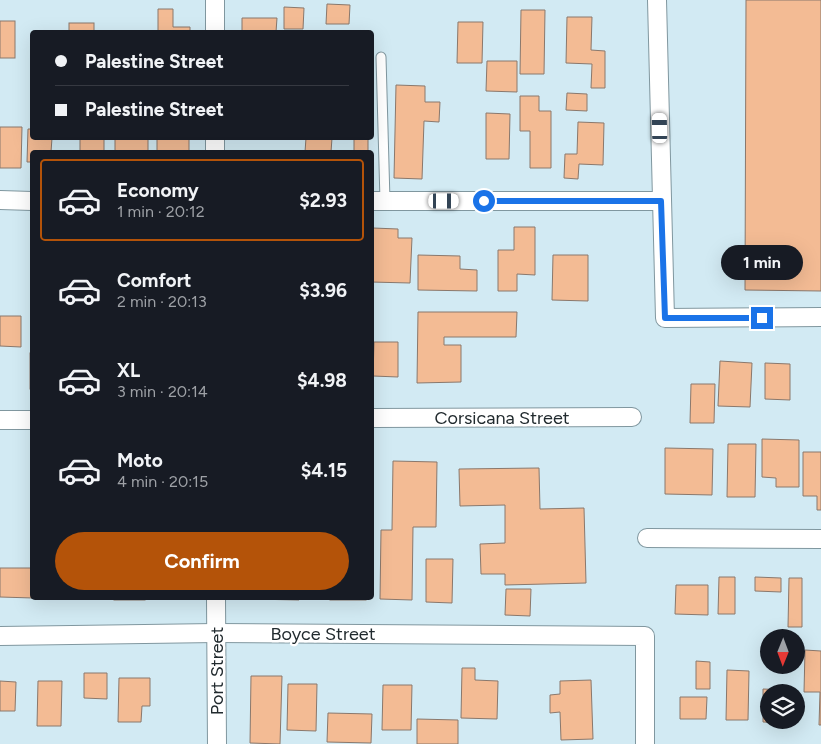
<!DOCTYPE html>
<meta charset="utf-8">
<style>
:root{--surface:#171b24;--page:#242831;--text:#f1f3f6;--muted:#9ea1a6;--line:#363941;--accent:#b45309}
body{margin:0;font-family:Figtree,sans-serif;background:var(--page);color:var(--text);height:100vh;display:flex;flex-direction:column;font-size:19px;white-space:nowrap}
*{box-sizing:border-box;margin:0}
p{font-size:16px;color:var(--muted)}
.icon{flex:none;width:28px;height:28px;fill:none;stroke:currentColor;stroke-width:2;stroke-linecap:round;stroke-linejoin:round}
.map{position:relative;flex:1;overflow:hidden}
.panel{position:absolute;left:30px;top:150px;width:344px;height:450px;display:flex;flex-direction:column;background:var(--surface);border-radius:5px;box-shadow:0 5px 20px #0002}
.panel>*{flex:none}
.banner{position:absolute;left:30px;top:30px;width:344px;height:110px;border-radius:5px;box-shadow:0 5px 20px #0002;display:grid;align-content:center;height:110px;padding:0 25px;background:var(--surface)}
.needle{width:32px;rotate:181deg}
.fabs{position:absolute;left:760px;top:629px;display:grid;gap:10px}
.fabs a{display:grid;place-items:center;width:45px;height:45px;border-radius:50%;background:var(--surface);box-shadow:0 5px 20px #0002;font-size:25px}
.end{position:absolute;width:22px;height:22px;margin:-11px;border:6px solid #1a73e8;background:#fff;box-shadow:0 0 0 2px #fff}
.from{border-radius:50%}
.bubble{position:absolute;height:35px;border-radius:18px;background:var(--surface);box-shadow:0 5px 20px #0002;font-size:16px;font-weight:700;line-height:35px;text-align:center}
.car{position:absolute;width:15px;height:30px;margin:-15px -8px;border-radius:6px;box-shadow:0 0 4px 1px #0007;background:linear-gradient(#fff 24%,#345 0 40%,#fff 0 76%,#345 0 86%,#fff 0)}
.banner b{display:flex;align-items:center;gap:18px;height:48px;font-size:19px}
.banner b+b{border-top:1px solid var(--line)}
.banner i{width:12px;height:12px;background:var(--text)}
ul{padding:9px 0 0;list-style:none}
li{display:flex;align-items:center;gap:15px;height:82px;margin:0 10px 8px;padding:0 15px;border:2px solid transparent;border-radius:5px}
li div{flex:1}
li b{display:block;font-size:19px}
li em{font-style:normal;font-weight:700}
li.on{border-color:var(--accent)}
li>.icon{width:45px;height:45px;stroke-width:1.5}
.primary-button{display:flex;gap:10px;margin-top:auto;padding:10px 25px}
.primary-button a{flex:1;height:58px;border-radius:30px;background:var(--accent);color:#fff;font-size:20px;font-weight:700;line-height:58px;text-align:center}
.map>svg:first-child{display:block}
.building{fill:#f3bb94;stroke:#8a786c}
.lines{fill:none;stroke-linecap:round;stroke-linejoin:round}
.lane-casing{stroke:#80979f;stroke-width:11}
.street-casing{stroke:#80979f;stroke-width:20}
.lane{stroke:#fff;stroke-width:9}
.street{stroke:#fff;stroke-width:18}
.route{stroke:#1a73e8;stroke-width:6}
.labels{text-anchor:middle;stroke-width:4.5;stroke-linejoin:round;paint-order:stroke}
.street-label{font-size:18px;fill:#212a2e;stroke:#fff}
</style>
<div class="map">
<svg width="821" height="744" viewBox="0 0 821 744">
<rect width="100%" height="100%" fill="#d2eaf3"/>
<!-- building -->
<g class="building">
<polygon points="746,0 821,0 821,291 745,290"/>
<polygon points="327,4 350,5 349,24 326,24"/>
<polygon points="284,7 304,8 303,29 284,29"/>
<polygon points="158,9 173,9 173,27 190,27 190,32 158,32"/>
<polygon points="521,10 545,10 544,74 520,74"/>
<polygon points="567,17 592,17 591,50 605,51 605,88 591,88 592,64 566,63"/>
<polygon points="242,18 277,18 276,32 242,32"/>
<rect x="0" y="21" width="15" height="37"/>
<polygon points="458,22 483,22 482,63 457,63"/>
<rect x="69" y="23" width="25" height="9"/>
<polygon points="487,61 517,61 517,92 486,91"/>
<polygon points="396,85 425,86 425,102 440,102 439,122 424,121 422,179 394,178"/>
<polygon points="567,93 587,94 587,111 566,110"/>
<polygon points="520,96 539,96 539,111 551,111 551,168 530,168 530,131 520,131"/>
<polygon points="486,113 510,114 509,159 486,159"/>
<polygon points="578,122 604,123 603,165 579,164 578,179 564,178 565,154 577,154"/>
<polygon points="0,127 22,127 21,168 0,168"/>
<polygon points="28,129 32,129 32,138 52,138 51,152 32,152 32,162 27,162"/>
<rect x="80" y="138" width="24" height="14"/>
<rect x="115" y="138" width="33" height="14"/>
<rect x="157" y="138" width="32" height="14"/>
<polygon points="306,138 332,138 331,152 305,152"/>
<rect x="354" y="139" width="14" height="13"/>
<polygon points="514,227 535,227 535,275 517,274 517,291 498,291 498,250 514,250"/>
<polygon points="373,228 398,229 398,238 412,238 410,283 371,282"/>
<polygon points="418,255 460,256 460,269 477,270 477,291 418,290"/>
<polygon points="553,255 588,255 588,301 552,300"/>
<polygon points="418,312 517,312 516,337 444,337 444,345 461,345 461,382 417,383"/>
<polygon points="0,316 21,316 21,347 0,346"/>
<polygon points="374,342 398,342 398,377 373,376"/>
<rect x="30" y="353" width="2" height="36"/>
<polygon points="720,361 752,363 750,407 718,406"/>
<polygon points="765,363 790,364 790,400 765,399"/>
<polygon points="691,384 715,384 714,423 690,423"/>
<polygon points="762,439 799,440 799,487 776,487 776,478 762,477"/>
<polygon points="728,444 756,444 755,497 727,497"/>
<polygon points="665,448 713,449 712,495 665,494"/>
<polygon points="803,452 821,452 821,510 817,510 817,496 803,496"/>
<polygon points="393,461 437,462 436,527 413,527 412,600 380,599 381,530 392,530"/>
<polygon points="539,468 540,509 584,508 586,583 505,585 505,574 481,574 480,544 505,543 505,505 460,506 459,469"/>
<polygon points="426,559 453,559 452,603 426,602"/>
<polygon points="0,568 32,568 33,598 0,597"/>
<polygon points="719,577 735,577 735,614 718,614"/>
<polygon points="755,577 781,578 781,592 755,591"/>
<polygon points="789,578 802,578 802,627 788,627"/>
<polygon points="676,585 708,585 708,615 675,614"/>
<polygon points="506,589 531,589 530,616 505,615"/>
<rect x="114" y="598" width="31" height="2"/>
<polygon points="250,598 299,598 299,600 250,599"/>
<rect x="330" y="598" width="36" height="2"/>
<polygon points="805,650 821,651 821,725 819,725 820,692 804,692"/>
<polygon points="696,661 710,662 710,689 696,689"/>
<polygon points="462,668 475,668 475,680 498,681 497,719 461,718"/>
<polygon points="727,670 749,671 748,720 726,720"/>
<polygon points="84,673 107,673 107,699 84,698"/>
<polygon points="251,676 282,676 280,744 250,743"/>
<polygon points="119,678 150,678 150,706 142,706 141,722 118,722"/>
<polygon points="591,680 593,739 561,740 560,712 550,713 550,695 560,694 560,681"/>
<polygon points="0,681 16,682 15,711 0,711"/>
<polygon points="38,681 62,681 61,726 37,726"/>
<polygon points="288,684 317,684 316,731 287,730"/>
<polygon points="383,685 412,685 411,730 382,730"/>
<polygon points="763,689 790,690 790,692 769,692 769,720 789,720 789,723 763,722"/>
<polygon points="680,697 707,697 706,719 680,719"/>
<polygon points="328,713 372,714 371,743 327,742"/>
<polygon points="417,719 458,720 458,744 417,744"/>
</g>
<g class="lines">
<!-- lane casing -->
<g class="lane-casing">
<polyline id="lane" points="381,57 385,201"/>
</g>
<!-- street casing -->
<g class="street-casing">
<g id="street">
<polyline points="215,0 215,32"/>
<polyline points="657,0 665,318 821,317"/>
<polyline points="215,138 215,152"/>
<polyline points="0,200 32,201"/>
<polyline points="371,201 661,201"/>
<polyline points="371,418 632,417"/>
<polyline points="0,420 32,420"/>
<polyline points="647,538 821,539"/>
<polyline points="216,598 217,744"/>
<polyline points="0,636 216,633 645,636 645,744"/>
</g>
</g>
<!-- lane -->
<use href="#lane" class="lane"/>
<!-- street -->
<use href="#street" class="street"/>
</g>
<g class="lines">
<!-- route -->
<polyline class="route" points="484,201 661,201 665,318 762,318"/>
</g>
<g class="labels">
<!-- street labels -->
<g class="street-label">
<text x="502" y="424">Corsicana Street</text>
<text x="323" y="640">Boyce Street</text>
<text transform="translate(217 671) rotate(-90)" y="6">Port Street</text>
</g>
</g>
</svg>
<div class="fabs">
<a><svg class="needle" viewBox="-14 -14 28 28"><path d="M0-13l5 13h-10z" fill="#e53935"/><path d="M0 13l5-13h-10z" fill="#9ea1a6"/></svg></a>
<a><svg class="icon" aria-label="layers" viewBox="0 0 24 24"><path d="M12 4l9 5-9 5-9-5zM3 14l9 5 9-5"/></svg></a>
</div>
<i class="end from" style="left:484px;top:201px"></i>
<i class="end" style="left:762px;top:318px"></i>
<div class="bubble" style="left:721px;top:245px;width:82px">1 min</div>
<i class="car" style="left:660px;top:128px;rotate:359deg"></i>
<i class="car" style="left:444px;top:201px;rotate:90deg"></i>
<div class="banner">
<b><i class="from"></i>Palestine Street</b>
<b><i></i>Palestine Street</b>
</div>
<section class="panel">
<ul>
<li class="on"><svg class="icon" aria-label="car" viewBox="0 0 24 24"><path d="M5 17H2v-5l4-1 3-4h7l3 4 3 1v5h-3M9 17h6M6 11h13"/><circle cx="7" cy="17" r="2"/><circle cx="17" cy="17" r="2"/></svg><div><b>Economy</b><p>1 min · 20:12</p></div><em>$2.93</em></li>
<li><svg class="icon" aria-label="car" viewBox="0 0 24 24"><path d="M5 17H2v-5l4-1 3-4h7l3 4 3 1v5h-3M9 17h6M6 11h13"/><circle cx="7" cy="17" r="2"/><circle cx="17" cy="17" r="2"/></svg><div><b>Comfort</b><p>2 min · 20:13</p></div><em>$3.96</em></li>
<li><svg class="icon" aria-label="car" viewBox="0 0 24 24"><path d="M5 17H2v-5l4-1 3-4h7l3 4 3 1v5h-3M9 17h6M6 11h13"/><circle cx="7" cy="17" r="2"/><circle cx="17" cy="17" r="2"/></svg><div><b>XL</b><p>3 min · 20:14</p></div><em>$4.98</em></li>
<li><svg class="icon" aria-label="car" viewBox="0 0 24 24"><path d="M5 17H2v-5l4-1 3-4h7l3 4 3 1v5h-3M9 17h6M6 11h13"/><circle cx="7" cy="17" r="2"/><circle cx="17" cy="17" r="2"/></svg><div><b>Moto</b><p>4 min · 20:15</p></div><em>$4.15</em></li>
</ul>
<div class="primary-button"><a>Confirm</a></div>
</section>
</div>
